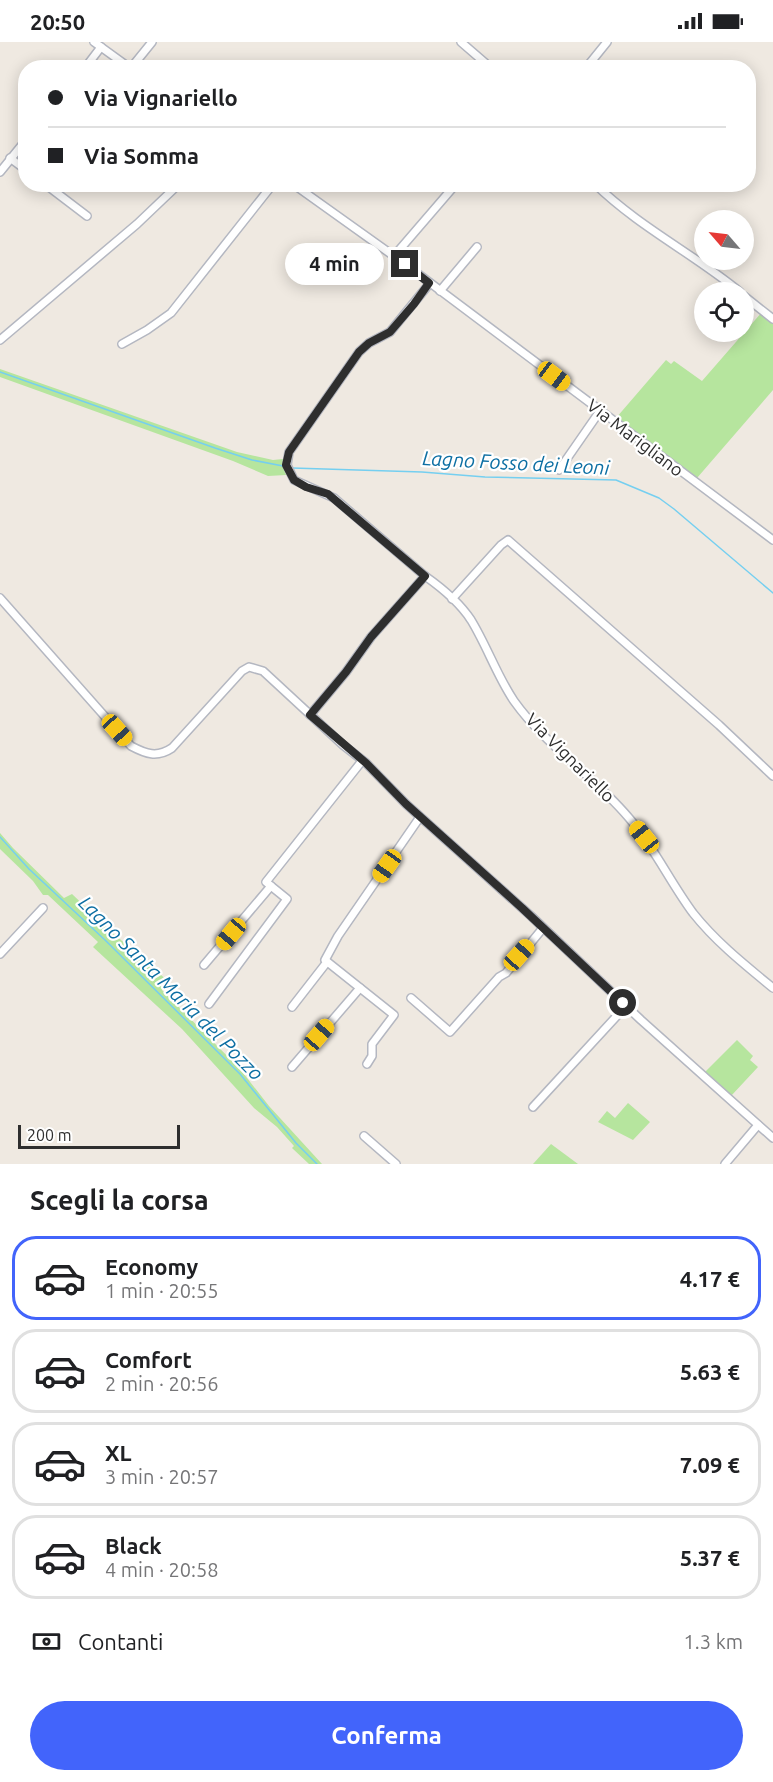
<!DOCTYPE html>
<html lang="it">
<meta charset="utf-8">
<style>
:root{--surface:#fff;--page:#f6f6f6;--text:#202124;--muted:#757577;--line:#e0e0e0;--accent:#4264fb}
body{margin:0;font-family:Ubuntu,sans-serif;background:var(--page);color:var(--text);height:100vh;display:flex;flex-direction:column;font-size:22px;white-space:nowrap}
*{box-sizing:border-box;margin:0}
p{font-size:20px;color:var(--muted)}
.icon{flex:none;width:33px;height:33px;fill:none;stroke:currentColor;stroke-width:2;stroke-linecap:round;stroke-linejoin:round}
.map{position:relative;height:1122px;overflow:hidden}
.sheet{display:flex;flex-direction:column;background:var(--surface);flex:1}
.sheet>*{flex:none}
.top-card{position:absolute;left:18px;top:18px;width:738px;height:132px;border-radius:24px;box-shadow:0 3px 15px #0003;display:grid;align-content:center;height:132px;padding:0 30px;background:var(--surface)}
.needle{width:39px;rotate:298deg}
.tools{position:absolute;left:694px;top:168px;display:grid;gap:12px}
.tools a{display:grid;place-items:center;width:60px;height:60px;border-radius:50%;background:var(--surface);box-shadow:0 3px 15px #0003;font-size:30px}
.scale{position:absolute;left:18px;bottom:15px;width:162px;box-sizing:border-box;padding-left:6px;border:3px solid #2e2e2e;border-top:0;font-size:16px;line-height:21px;white-space:nowrap;color:#2e2e2e;-webkit-text-stroke:4px #fff;paint-order:stroke}
.end{position:absolute;width:27px;height:27px;margin:-14px;border:8px solid #2e2e2e;background:#fff;box-shadow:0 0 0 3px #fff}
.from{border-radius:50%}
.bubble{position:absolute;height:42px;border-radius:21px;background:var(--surface);box-shadow:0 3px 15px #0003;font-size:20px;font-weight:700;line-height:42px;text-align:center}
.car{position:absolute;width:18px;height:36px;margin:-18px -9px;border-radius:8px;box-shadow:0 0 4px 2px #0007;background:linear-gradient(#f5c518 24%,#345 0 40%,#f5c518 0 76%,#345 0 86%,#f5c518 0)}
.top-card b{display:flex;align-items:center;gap:21px;height:57px;font-size:22px}
.top-card b+b{border-top:2px solid var(--line)}
.top-card i{width:15px;height:15px;background:var(--text)}
ul{padding:0;list-style:none}
li{display:flex;align-items:center;gap:18px;height:84px;margin:0 12px 9px;padding:0 18px;border:3px solid var(--line);border-radius:24px}
li div{flex:1}
li b{display:block;font-size:22px}
li em{font-style:normal;font-weight:700}
li.selected{border-color:var(--accent)}
li>.icon{width:54px;height:54px;stroke-width:1.5}
h2{padding:0 30px;font-size:27px;line-height:72px}
.pay{display:flex;align-items:center;gap:15px;height:66px;padding:0 30px;font-size:22px}
.pay p{margin-inline-start:auto}
.cta{display:flex;gap:12px;margin-top:auto;padding:12px 30px}
.cta a{flex:1;height:69px;border-radius:36px;background:var(--accent);color:#fff;font-size:24px;font-weight:700;line-height:69px;text-align:center}
.status{display:flex;justify-content:space-between;align-items:center;height:42px;padding:0 30px;background:var(--surface);direction:ltr}
.status svg{height:16px;fill:currentColor}
.map>svg:first-child{display:block}
.green{fill:#b6e59e}
.lines{fill:none;stroke-linecap:round;stroke-linejoin:round}
.stream{stroke:#75cff0;stroke-width:1.5}
.minor-casing{stroke:#b4b7c1;stroke-width:10}
.minor{stroke:#fff;stroke-width:7}
.route{stroke:#2e2e2e;stroke-width:8}
.labels{text-anchor:middle;stroke-width:4.5;stroke-linejoin:round;paint-order:stroke}
.street-label{font-size:18px;fill:#2e2e2e;stroke:#fff}
.water-label{font-size:20px;font-style:italic;fill:#0d6fa3;stroke:#fff}
</style>
<div class="status"><b>20:50</b><svg viewBox="0 0 49 12"><path d="M0 12V9h3v3zM5 12V6h3v6zM10 12V3h3v9zM15 12V0h3v12zM26 1h20v11H26zM47 4h2v5h-2z"/></svg></div>
<div class="map">
<svg width="773" height="1122" viewBox="0 0 773 1122">
<rect width="100%" height="100%" fill="#efe9e1"/>
<!-- green -->
<g class="green">
<polygon points="762,270 773,279 773,348 697,436 616,376 666,318 671,322 674,319 702,339"/>
<polygon points="0,327 237,410 273,418 283,417 286,433 268,434 233,419 0,335"/>
<polygon points="0,791 13,806 64,856 72,852 113,891 169,940 162,948 240,1027 269,1064 322,1122 309,1122 292,1106 294,1104 277,1085 254,1066 182,987 93,905 98,900 48,853 43,853 33,839 0,807"/>
<polygon points="737,998 753,1014 750,1018 758,1025 731,1054 704,1031"/>
<polygon points="628,1061 650,1080 633,1098 598,1080 607,1069 615,1076"/>
<polygon points="551,1102 578,1122 533,1122"/>
</g>
<g class="lines">
<!-- stream -->
<g class="stream">
<polyline points="0,330 215,406 252,418 283,424"/>
<polyline points="292,426 422,430 485,435 616,438 659,456 674,467 773,551"/>
<polyline points="0,795 29,827 105,898 240,1032 296,1101 317,1122"/>
</g>
<!-- minor casing -->
<g class="minor-casing">
<g id="minor">
<polyline points="94,0 130,26"/>
<polyline points="461,0 491,26"/>
<polyline points="85,26 101,5"/>
<polyline points="131,26 152,0"/>
<polyline points="586,26 607,0"/>
<polyline points="10,116 26,128"/>
<polyline points="0,130 26,98"/>
<polyline points="45,142 87,174"/>
<polyline points="293,142 405,222 773,498"/>
<path d="M595,142C639,185 694,212 740,250"/>
<polyline points="394,214 456,142"/>
<polyline points="440,249 477,205"/>
<polyline points="744,254 773,277"/>
<polyline points="0,298 137,182 179,142"/>
<polyline points="122,302 147,288 171,271 273,142"/>
<polyline points="559,428 600,369"/>
<polyline points="425,534 334,456 294,438 287,423 289,410 359,310 369,301 390,290 430,241"/>
<path d="M0,556L131,704C146,712 157,716 172,706L242,629L249,625L263,629L343,703L366,721L406,762L531,874L641,978L773,1096"/>
<polyline points="452,557 501,503 508,498 719,683 773,734"/>
<path d="M310,673L346,630L371,595L425,534C442,546 460,561 471,578C487,604 497,634 514,659C546,704 594,734 629,776C654,805 670,840 693,871C716,900 745,923 773,946"/>
<polyline points="0,912 43,866"/>
<polyline points="204,923 271,844"/>
<polyline points="411,956 450,990 499,935 506,931 543,886"/>
<polyline points="209,962 287,857 266,840 362,719"/>
<polyline points="292,965 327,920"/>
<polyline points="367,1022 372,1014 372,1002 394,973 325,918 338,894 420,775"/>
<polyline points="292,1025 360,946"/>
<polyline points="533,1065 626,964"/>
<polyline points="364,1094 396,1122"/>
<polyline points="725,1122 758,1083"/>
</g>
</g>
<!-- minor -->
<use href="#minor" class="minor"/>
</g>
<g class="lines">
<!-- route -->
<polyline class="route" points="405,222 429,241 414,262 390,290 369,301 359,310 289,410 286,423 294,438 306,445 328,452 425,534 371,595 346,630 310,673 366,721 406,762 522,866 623,961"/>
</g>
<g class="labels">
<!-- street labels -->
<g class="street-label">
<text transform="translate(635 396) rotate(37)" y="6">Via Marigliano</text>
<text transform="translate(570 716) rotate(45)" y="6">Via Vignariello</text>
</g>
<!-- water labels -->
<g class="water-label">
<text transform="translate(516 421) rotate(3)" y="7">Lagno Fosso dei Leoni</text>
<text transform="translate(171 946) rotate(45)" y="7">Lagno Santa Maria del Pozzo</text>
</g>
</g>
</svg>
<div class="tools">
<a><svg class="needle" viewBox="-14 -14 28 28"><path d="M0-13l5 13h-10z" fill="#e53935"/><path d="M0 13l5-13h-10z" fill="#757577"/></svg></a>
<a><svg class="icon" aria-label="locate" viewBox="0 0 24 24"><circle cx="12" cy="12" r="6"/><path d="M12 2v4M12 18v4M2 12h4M18 12h4"/></svg></a>
</div>
<div class="scale">200 m</div>
<i class="end from" style="left:623px;top:961px"></i>
<i class="end" style="left:405px;top:222px"></i>
<div class="bubble" style="left:285px;top:201px;width:99px">4 min</div>
<i class="car" style="left:554px;top:334px;rotate:127deg"></i>
<i class="car" style="left:117px;top:688px;rotate:138deg"></i>
<i class="car" style="left:644px;top:795px;rotate:321deg"></i>
<i class="car" style="left:387px;top:824px;rotate:215deg"></i>
<i class="car" style="left:231px;top:892px;rotate:220deg"></i>
<i class="car" style="left:519px;top:913px;rotate:42deg"></i>
<i class="car" style="left:319px;top:993px;rotate:41deg"></i>
<div class="top-card">
<b><i class="from"></i>Via Vignariello</b>
<b><i></i>Via Somma</b>
</div>
</div>
<section class="sheet">
<h2>Scegli la corsa</h2>
<ul>
<li class="selected"><svg class="icon" aria-label="car" viewBox="0 0 24 24"><path d="M5 17H2v-5l4-1 3-4h7l3 4 3 1v5h-3M9 17h6M6 11h13"/><circle cx="7" cy="17" r="2"/><circle cx="17" cy="17" r="2"/></svg><div><b>Economy</b><p>1 min · 20:55</p></div><em>4.17 €</em></li>
<li><svg class="icon" aria-label="car" viewBox="0 0 24 24"><path d="M5 17H2v-5l4-1 3-4h7l3 4 3 1v5h-3M9 17h6M6 11h13"/><circle cx="7" cy="17" r="2"/><circle cx="17" cy="17" r="2"/></svg><div><b>Comfort</b><p>2 min · 20:56</p></div><em>5.63 €</em></li>
<li><svg class="icon" aria-label="car" viewBox="0 0 24 24"><path d="M5 17H2v-5l4-1 3-4h7l3 4 3 1v5h-3M9 17h6M6 11h13"/><circle cx="7" cy="17" r="2"/><circle cx="17" cy="17" r="2"/></svg><div><b>XL</b><p>3 min · 20:57</p></div><em>7.09 €</em></li>
<li><svg class="icon" aria-label="car" viewBox="0 0 24 24"><path d="M5 17H2v-5l4-1 3-4h7l3 4 3 1v5h-3M9 17h6M6 11h13"/><circle cx="7" cy="17" r="2"/><circle cx="17" cy="17" r="2"/></svg><div><b>Black</b><p>4 min · 20:58</p></div><em>5.37 €</em></li>
</ul>
<div class="pay"><svg class="icon" aria-label="cash" viewBox="0 0 24 24"><path d="M3 7h18v10H3z"/><circle cx="12" cy="12" r="2"/></svg>Contanti<p>1.3 km</p></div>
<div class="cta"><a>Conferma</a></div>
</section>
